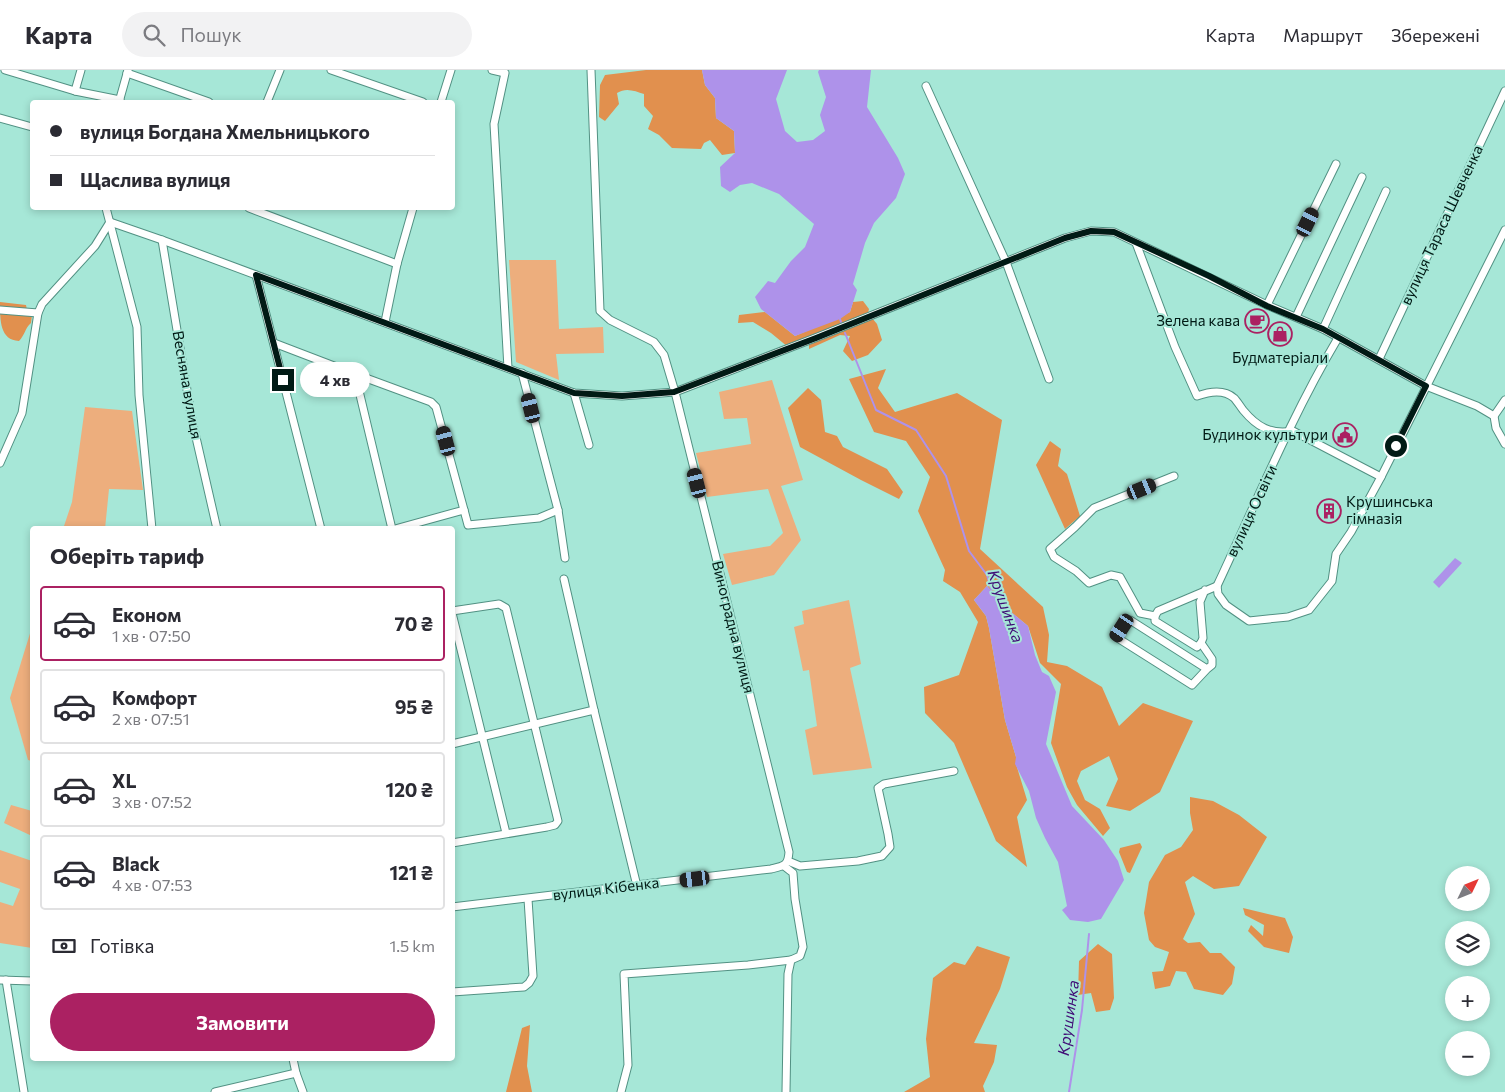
<!DOCTYPE html>
<html lang="uk">
<meta charset="utf-8">
<style>
:root{--surface:#fff;--page:#f2f2f3;--text:#2b2b33;--muted:#7c7c81;--line:#e1e1e2;--accent:#ab2162}
body{margin:0;font-family:Commissioner,sans-serif;background:var(--page);color:var(--text);height:100vh;display:flex;flex-direction:column;font-size:19px;white-space:nowrap}
*{box-sizing:border-box;margin:0}
p{font-size:16px;color:var(--muted)}
.icon{flex:none;width:28px;height:28px;fill:none;stroke:currentColor;stroke-width:2;stroke-linecap:round;stroke-linejoin:round}
.map{position:relative;flex:1;overflow:hidden}
.drawer{position:absolute;left:30px;top:456px;width:425px;height:535px;display:flex;flex-direction:column;background:var(--surface);border-radius:5px;box-shadow:0 2px 8px #0003}
.drawer>*{flex:none}
.hud{position:absolute;left:30px;top:30px;width:425px;height:110px;border-radius:5px;box-shadow:0 2px 8px #0003;display:grid;align-content:center;height:110px;padding:0 20px;background:var(--surface)}
.needle{width:32px;rotate:47deg}
.tools{position:absolute;left:1445px;top:796px;display:grid;gap:10px}
.tools a{display:grid;place-items:center;width:45px;height:45px;border-radius:50%;background:var(--surface);box-shadow:0 2px 8px #0003;font-size:25px}
.end{position:absolute;width:22px;height:22px;margin:-11px;border:6px solid #011a15;background:#fff;box-shadow:0 0 0 2px #fff}
.from{border-radius:50%}
.bubble{position:absolute;height:35px;border-radius:18px;background:var(--surface);box-shadow:0 2px 8px #0003;font-size:16px;font-weight:700;line-height:35px;text-align:center}
.car{position:absolute;width:15px;height:30px;margin:-15px -8px;border-radius:6px;box-shadow:0 0 4px 1px #0007;background:linear-gradient(#222 24%,#8ab4d8 0 40%,#222 0 76%,#8ab4d8 0 86%,#222 0)}
.hud b{display:flex;align-items:center;gap:18px;height:48px;font-size:19px}
.hud b+b{border-top:1px solid var(--line)}
.hud i{width:12px;height:12px;background:var(--text)}
ul{padding:0;list-style:none}
li{display:flex;align-items:center;gap:15px;height:75px;margin:0 10px 8px;padding:0 10px;border:2px solid var(--line);border-radius:5px}
li div{flex:1}
li b{display:block;font-size:19px}
li em{font-style:normal;font-weight:700}
li.active{border-color:var(--accent)}
li>.icon{width:45px;height:45px;stroke-width:1.5}
h2{padding:0 20px;font-size:22px;line-height:60px}
.pay{display:flex;align-items:center;gap:12px;height:55px;padding:0 20px;font-size:19px}
.pay p{margin-inline-start:auto}
.action{display:flex;gap:10px;margin-top:auto;padding:10px 20px}
.action a{flex:1;height:58px;border-radius:30px;background:var(--accent);color:#fff;font-size:20px;font-weight:700;line-height:58px;text-align:center}
header{display:flex;align-items:center;gap:30px;box-sizing:border-box;height:70px;padding:0 25px;background:var(--surface);border-bottom:1px solid var(--line)}
header strong{font-size:24px}
nav{display:flex;gap:28px;margin-inline-start:auto;font-size:18px}
.search{width:350px;height:45px;background:var(--page);display:flex;align-items:center;gap:12px;box-sizing:border-box;padding:0 18px;border-radius:28px;color:var(--muted);font-size:19px}
.map>svg:first-child{display:block}
.green{fill:#edae7d}
.forest{fill:#e1904e}
.water{fill:#ae92ea}
.lines{fill:none;stroke-linecap:round;stroke-linejoin:round}
.stream{stroke:#ae92ea;stroke-width:2}
.minor-casing{stroke:#529183;stroke-width:9}
.minor{stroke:#fff;stroke-width:7}
.route{stroke:#011a15;stroke-width:6}
.labels{text-anchor:middle;stroke-width:4;stroke-linejoin:round;paint-order:stroke}
.street-label{font-size:15px;fill:#011a15;stroke:#a6e7d7}
.poi-label{font-size:15px;fill:#011a15;stroke:#a6e7d7;text-anchor:end}
.water-label{font-size:16px;font-style:italic;fill:#400d76;stroke:#a6e7d7}
</style>
<header>
<strong>Карта</strong>
<div class="search"><svg class="icon" aria-label="search" viewBox="0 0 24 24"><circle cx="10" cy="10" r="6"/><path d="M15 15l6 6"/></svg>Пошук</div>
<nav><a>Карта</a><a>Маршрут</a><a>Збережені</a></nav>
</header>
<div class="map">
<svg width="1505" height="1022" viewBox="0 0 1505 1022">
<rect width="100%" height="100%" fill="#a6e7d7"/>
<!-- green -->
<g class="green">
<polygon points="509,190 556,190 559,259 603,257 604,283 556,284 559,310 516,292"/>
<polygon points="772,310 803,410 781,416 801,470 774,505 732,515 723,484 770,476 783,463 768,419 707,427 696,383 751,374 747,348 724,349 719,322"/>
<polygon points="85,337 132,341 143,420 109,419 105,459 63,459 72,432"/>
<polygon points="849,530 861,594 850,598 872,698 813,705 805,660 817,656 809,600 803,601 794,557 804,554 802,541"/>
<polygon points="32,557 32,691 28,690 10,628"/>
<polygon points="11,735 32,741 32,766 4,753"/>
<polygon points="0,780 32,791 32,878 0,873 0,832 13,836 20,819 0,812"/>
</g>
<!-- forest -->
<g class="forest">
<path d="M646,0H702L705,15L715,28L716,48L734,61L735,83L722,85L710,70L704,73L701,79L672,78L659,65L648,59L653,46L644,36V24C635,21 626,17 617,23L619,34L605,51L599,47L600,15L605,5Z"/>
<polygon points="863,231 869,239 868,243 856,249 788,277 771,263 753,252 738,253 739,245 765,242 795,266 850,242 853,232"/>
<path d="M0,232L26,235L27,240L32,245L31,253C25,258 25,265 19,271C0,270 0,251 0,232Z"/>
<polygon points="872,248 877,254 882,270 868,285 852,291 843,281 850,266 840,265 809,279 809,275"/>
<polygon points="886,299 878,318 895,342 957,323 1002,350 980,479 1043,537 1049,565 1047,592 1067,596 1102,617 1119,656 1143,633 1193,651 1160,722 1130,741 1106,736 1118,709 1109,686 1081,701 1077,711 1085,730 1100,739 1110,758 1103,766 1077,735 1067,717 1051,673 1061,614 1040,593 1028,556 1004,536 987,516 974,530 986,546 989,558 1005,650 1016,687 1016,694 1027,730 1017,747 1027,797 996,771 954,673 925,643 924,617 959,605 978,552 960,522 943,511 945,500 918,441 930,407 906,371 874,362 849,309"/>
<polygon points="808,318 821,330 825,362 837,366 843,377 887,399 903,422 899,429 861,410 800,377 788,338"/>
<polygon points="1050,371 1061,379 1058,396 1067,404 1080,446 1065,459 1036,395"/>
<polygon points="1190,727 1213,731 1239,745 1267,767 1239,816 1214,819 1193,806 1185,812 1195,844 1183,869 1188,873 1200,872 1210,883 1221,883 1235,897 1232,914 1223,925 1194,919 1186,902 1176,901 1170,916 1155,919 1152,902 1163,901 1169,882 1155,877 1149,870 1144,843 1149,812 1165,785 1181,777 1193,760 1190,743"/>
<polygon points="1140,773 1142,777 1130,803 1127,802 1119,782 1120,778"/>
<polygon points="1243,838 1285,848 1293,867 1289,883 1264,877 1248,861 1251,855 1263,866 1264,855 1245,845"/>
<polygon points="1098,874 1112,884 1114,928 1110,940 1096,942 1091,923 1078,925 1079,891"/>
<polygon points="977,876 1010,887 1000,919 974,973 997,975 994,992 983,1016 985,1022 904,1022 930,1007 926,969 933,908 954,892 965,895"/>
<polygon points="530,955 527,996 532,1022 506,1022 522,958"/>
</g>
<!-- water -->
<g class="water">
<polygon points="702,0 787,0 776,29 785,61 797,72 813,70 825,61 820,45 826,27 818,2 819,0 871,0 867,37 898,88 905,104 896,128 874,153 865,173 853,214 857,220 850,242 840,249 795,266 761,239 755,227 768,211 775,213 791,191 805,177 814,154 779,124 752,113 740,115 730,122 721,116 720,97 735,83 734,61 716,48 715,28 705,15"/>
<polygon points="1455,488 1462,493 1439,518 1433,512"/>
<polygon points="987,516 1004,536 1028,556 1035,585 1042,602 1049,606 1056,622 1046,674 1072,736 1104,770 1118,791 1124,810 1101,849 1088,852 1070,850 1062,840 1067,836 1058,792 1045,768 1036,748 1029,721 1015,694 1016,687 1005,650 989,558 986,546 974,530"/>
</g>
<g class="lines">
<!-- stream -->
<g class="stream">
<polyline points="840,249 841,252"/>
<polyline points="845,263 876,340 916,360 946,406 969,481 987,505 992,523"/>
<polyline points="1069,1022 1082,940 1089,864"/>
</g>
<!-- minor casing -->
<g class="minor-casing">
<g id="minor">
<polyline points="5,0 75,21 120,30"/>
<polyline points="331,0 423,32"/>
<polyline points="492,0 505,3 494,54 508,298"/>
<polyline points="127,3 209,32"/>
<polyline points="926,16 1006,192 1049,309"/>
<polyline points="75,21 81,0"/>
<polyline points="119,32 128,0"/>
<polyline points="267,32 280,0"/>
<polyline points="441,32 451,0"/>
<polyline points="0,48 32,57"/>
<polyline points="106,138 137,257 139,325 152,459"/>
<polyline points="249,138 397,194"/>
<polyline points="110,152 162,170 574,323 622,326 675,322 815,268 1065,168 1091,161 1114,162 1267,235 1323,259 1426,316 1477,336 1494,346 1496,358 1505,374"/>
<polyline points="162,170 192,350 217,459"/>
<path d="M1136,173L1175,277L1197,326C1208,322 1224,319 1234,328C1237,331 1240,336 1243,340C1257,357 1271,365 1293,361L1381,407"/>
<polyline points="256,205 321,459"/>
<polyline points="1267,235 1336,94"/>
<polyline points="0,240 38,243"/>
<polyline points="1296,247 1362,107"/>
<polyline points="385,252 397,194 413,138"/>
<polyline points="1323,259 1386,121"/>
<path d="M1338,268C1291,347 1256,433 1217,516L1218,524L1226,535L1249,551L1288,547L1309,540L1332,511L1336,484L1351,462L1381,407L1505,160"/>
<polyline points="274,273 355,304 392,459"/>
<polyline points="1379,289 1505,21"/>
<polyline points="522,303 558,440 565,488"/>
<polyline points="355,304 431,332 436,337 464,440 395,459"/>
<polyline points="574,323 589,375"/>
<polyline points="1494,346 1505,330"/>
<polyline points="0,393 22,343 38,243 42,234 95,176 110,152"/>
<polyline points="464,440 468,455 539,448 558,440"/>
<polyline points="564,509 594,640 637,816"/>
<polyline points="1205,520 1200,532 1203,568 1201,573 1197,577 1155,551 1155,546 1158,541 1217,516"/>
<polyline points="452,541 499,534 506,538 558,751 555,755 547,757 452,773"/>
<polyline points="452,543 506,763"/>
<polyline points="1155,546 1140,543 1120,507 1111,505 1089,513 1076,501 1054,487 1050,479 1075,457 1094,438 1174,406"/>
<polyline points="1201,573 1212,589 1212,595 1207,599 1130,550 1122,557 1116,567 1192,615 1207,599"/>
<polyline points="452,674 594,640"/>
<polyline points="788,791 800,796 858,791 882,786 890,777 888,764 878,718 884,714 954,701"/>
<polyline points="784,796 793,803 795,829 803,877 800,886 791,890 788,904 786,1022"/>
<path d="M452,837L771,799C784,796 788,796 789,782L675,322L664,285L654,272L610,250L600,241L591,0"/>
<polyline points="0,910 32,911"/>
<polyline points="6,910 24,1022"/>
<polyline points="452,922 524,917 529,913 533,906 528,829"/>
<polyline points="293,989 296,1003 303,1022"/>
<polyline points="215,1022 296,1003"/>
<polyline points="621,1022 628,995 624,904 748,895 791,890"/>
</g>
</g>
<!-- minor -->
<use href="#minor" class="minor"/>
</g>
<g class="lines">
<!-- route -->
<polyline class="route" points="283,310 256,205 574,323 622,326 674,322 816,268 1065,168 1091,161 1114,162 1209,206 1267,236 1323,259 1426,316 1396,376"/>
</g>
<!-- icons -->
<defs>
<g id="cafe-ring" transform="scale(1.25)"><circle r="9.5" fill="#a6e7d7" stroke="#ab2162" stroke-width="1.5"/><path d="M-5.5-4.5H6V0H3Q3 3.5 0 3.5H-2.5Q-5.5 3.5-5.5 0ZM3-3.2v2h1.7v-2ZM-6 4.5H4V6H-6Z" fill="#ab2162"/></g>
<g id="shop-ring" transform="scale(1.25)"><circle r="9.5" fill="#a6e7d7" stroke="#ab2162" stroke-width="1.5"/><path d="M-5-2.5h2.3a2.7 3.5 0 0 1 5.4 0H5L5.5 6h-11ZM-1.5-2.5h3a1.5 2.3 0 0 0-3 0Z" fill="#ab2162"/></g>
<g id="civic-ring" transform="scale(1.25)"><circle r="9.5" fill="#a6e7d7" stroke="#ab2162" stroke-width="1.5"/><path d="M-.6-6.5H3V-4.5H.6V-3L4-1V1h2V6H-6V1h2V-1L-.6-3ZM-1.2 2.5V6h2.4V2.5Z" fill="#ab2162"/></g>
<g id="building-ring" transform="scale(1.25)"><circle r="9.5" fill="#a6e7d7" stroke="#ab2162" stroke-width="1.5"/><path d="M-4-6H4V6H1V3H-1V6H-4ZM-2.5-4.3h1.7v1.8h-1.7ZM.8-4.3h1.7v1.8H.8ZM-2.5-1h1.7V.8h-1.7ZM.8-1h1.7V.8H.8Z" fill="#ab2162"/></g>
</defs>
<g fill-rule="evenodd">
<use href="#cafe-ring" x="1257" y="251"/>
<use href="#shop-ring" x="1280" y="264"/>
<use href="#civic-ring" x="1345" y="365"/>
<use href="#building-ring" x="1329" y="441"/>
</g>
<g class="labels">
<!-- street labels -->
<g class="street-label">
<text transform="translate(1442 155) rotate(-65)" y="5">вулиця Тараса Шевченка</text>
<text transform="translate(187 315) rotate(80)" y="5">Весняна вулиця</text>
<text transform="translate(1252 441) rotate(-65)" y="5">вулиця Освіти</text>
<text transform="translate(733 557) rotate(76)" y="5">Виноградна вулиця</text>
<text transform="translate(606 819) rotate(-7)" y="5">вулиця Кібенка</text>
</g>
<!-- poi labels -->
<g class="poi-label">
<text x="1240" y="256">Зелена кава</text>
<text x="1280" y="293" text-anchor="middle">Будматеріали</text>
<text x="1328" y="370">Будинок культури</text>
<text x="1346" y="437" text-anchor="start">Крушинська<tspan x="1346" dy="17">гімназія</tspan></text>
</g>
<!-- water labels -->
<g class="water-label">
<text transform="translate(1006 536) rotate(70)" y="6">Крушинка</text>
<text transform="translate(1068 948) rotate(-82)" y="6">Крушинка</text>
</g>
</g>
</svg>
<div class="tools">
<a><svg class="needle" viewBox="-14 -14 28 28"><path d="M0-13l5 13h-10z" fill="#e53935"/><path d="M0 13l5-13h-10z" fill="#7c7c81"/></svg></a>
<a><svg class="icon" aria-label="layers" viewBox="0 0 24 24"><path d="M12 4l9 5-9 5-9-5zM3 14l9 5 9-5"/></svg></a>
<a>+</a>
<a>−</a>
</div>
<i class="end from" style="left:1396px;top:376px"></i>
<i class="end" style="left:283px;top:310px"></i>
<div class="bubble" style="left:300px;top:292px;width:70px">4 хв</div>
<i class="car" style="left:1308px;top:152px;rotate:26deg"></i>
<i class="car" style="left:531px;top:338px;rotate:346deg"></i>
<i class="car" style="left:446px;top:371px;rotate:345deg"></i>
<i class="car" style="left:697px;top:413px;rotate:346deg"></i>
<i class="car" style="left:1142px;top:419px;rotate:68deg"></i>
<i class="car" style="left:1122px;top:558px;rotate:213deg"></i>
<i class="car" style="left:695px;top:809px;rotate:263deg"></i>
<div class="hud">
<b><i class="from"></i>вулиця Богдана Хмельницького</b>
<b><i></i>Щаслива вулиця</b>
</div>
<section class="drawer">
<h2>Оберіть тариф</h2>
<ul>
<li class="active"><svg class="icon" aria-label="car" viewBox="0 0 24 24"><path d="M5 17H2v-5l4-1 3-4h7l3 4 3 1v5h-3M9 17h6M6 11h13"/><circle cx="7" cy="17" r="2"/><circle cx="17" cy="17" r="2"/></svg><div><b>Економ</b><p>1 хв · 07:50</p></div><em>70 ₴</em></li>
<li><svg class="icon" aria-label="car" viewBox="0 0 24 24"><path d="M5 17H2v-5l4-1 3-4h7l3 4 3 1v5h-3M9 17h6M6 11h13"/><circle cx="7" cy="17" r="2"/><circle cx="17" cy="17" r="2"/></svg><div><b>Комфорт</b><p>2 хв · 07:51</p></div><em>95 ₴</em></li>
<li><svg class="icon" aria-label="car" viewBox="0 0 24 24"><path d="M5 17H2v-5l4-1 3-4h7l3 4 3 1v5h-3M9 17h6M6 11h13"/><circle cx="7" cy="17" r="2"/><circle cx="17" cy="17" r="2"/></svg><div><b>XL</b><p>3 хв · 07:52</p></div><em>120 ₴</em></li>
<li><svg class="icon" aria-label="car" viewBox="0 0 24 24"><path d="M5 17H2v-5l4-1 3-4h7l3 4 3 1v5h-3M9 17h6M6 11h13"/><circle cx="7" cy="17" r="2"/><circle cx="17" cy="17" r="2"/></svg><div><b>Black</b><p>4 хв · 07:53</p></div><em>121 ₴</em></li>
</ul>
<div class="pay"><svg class="icon" aria-label="cash" viewBox="0 0 24 24"><path d="M3 7h18v10H3z"/><circle cx="12" cy="12" r="2"/></svg>Готівка<p>1.5 km</p></div>
<div class="action"><a>Замовити</a></div>
</section>
</div>
